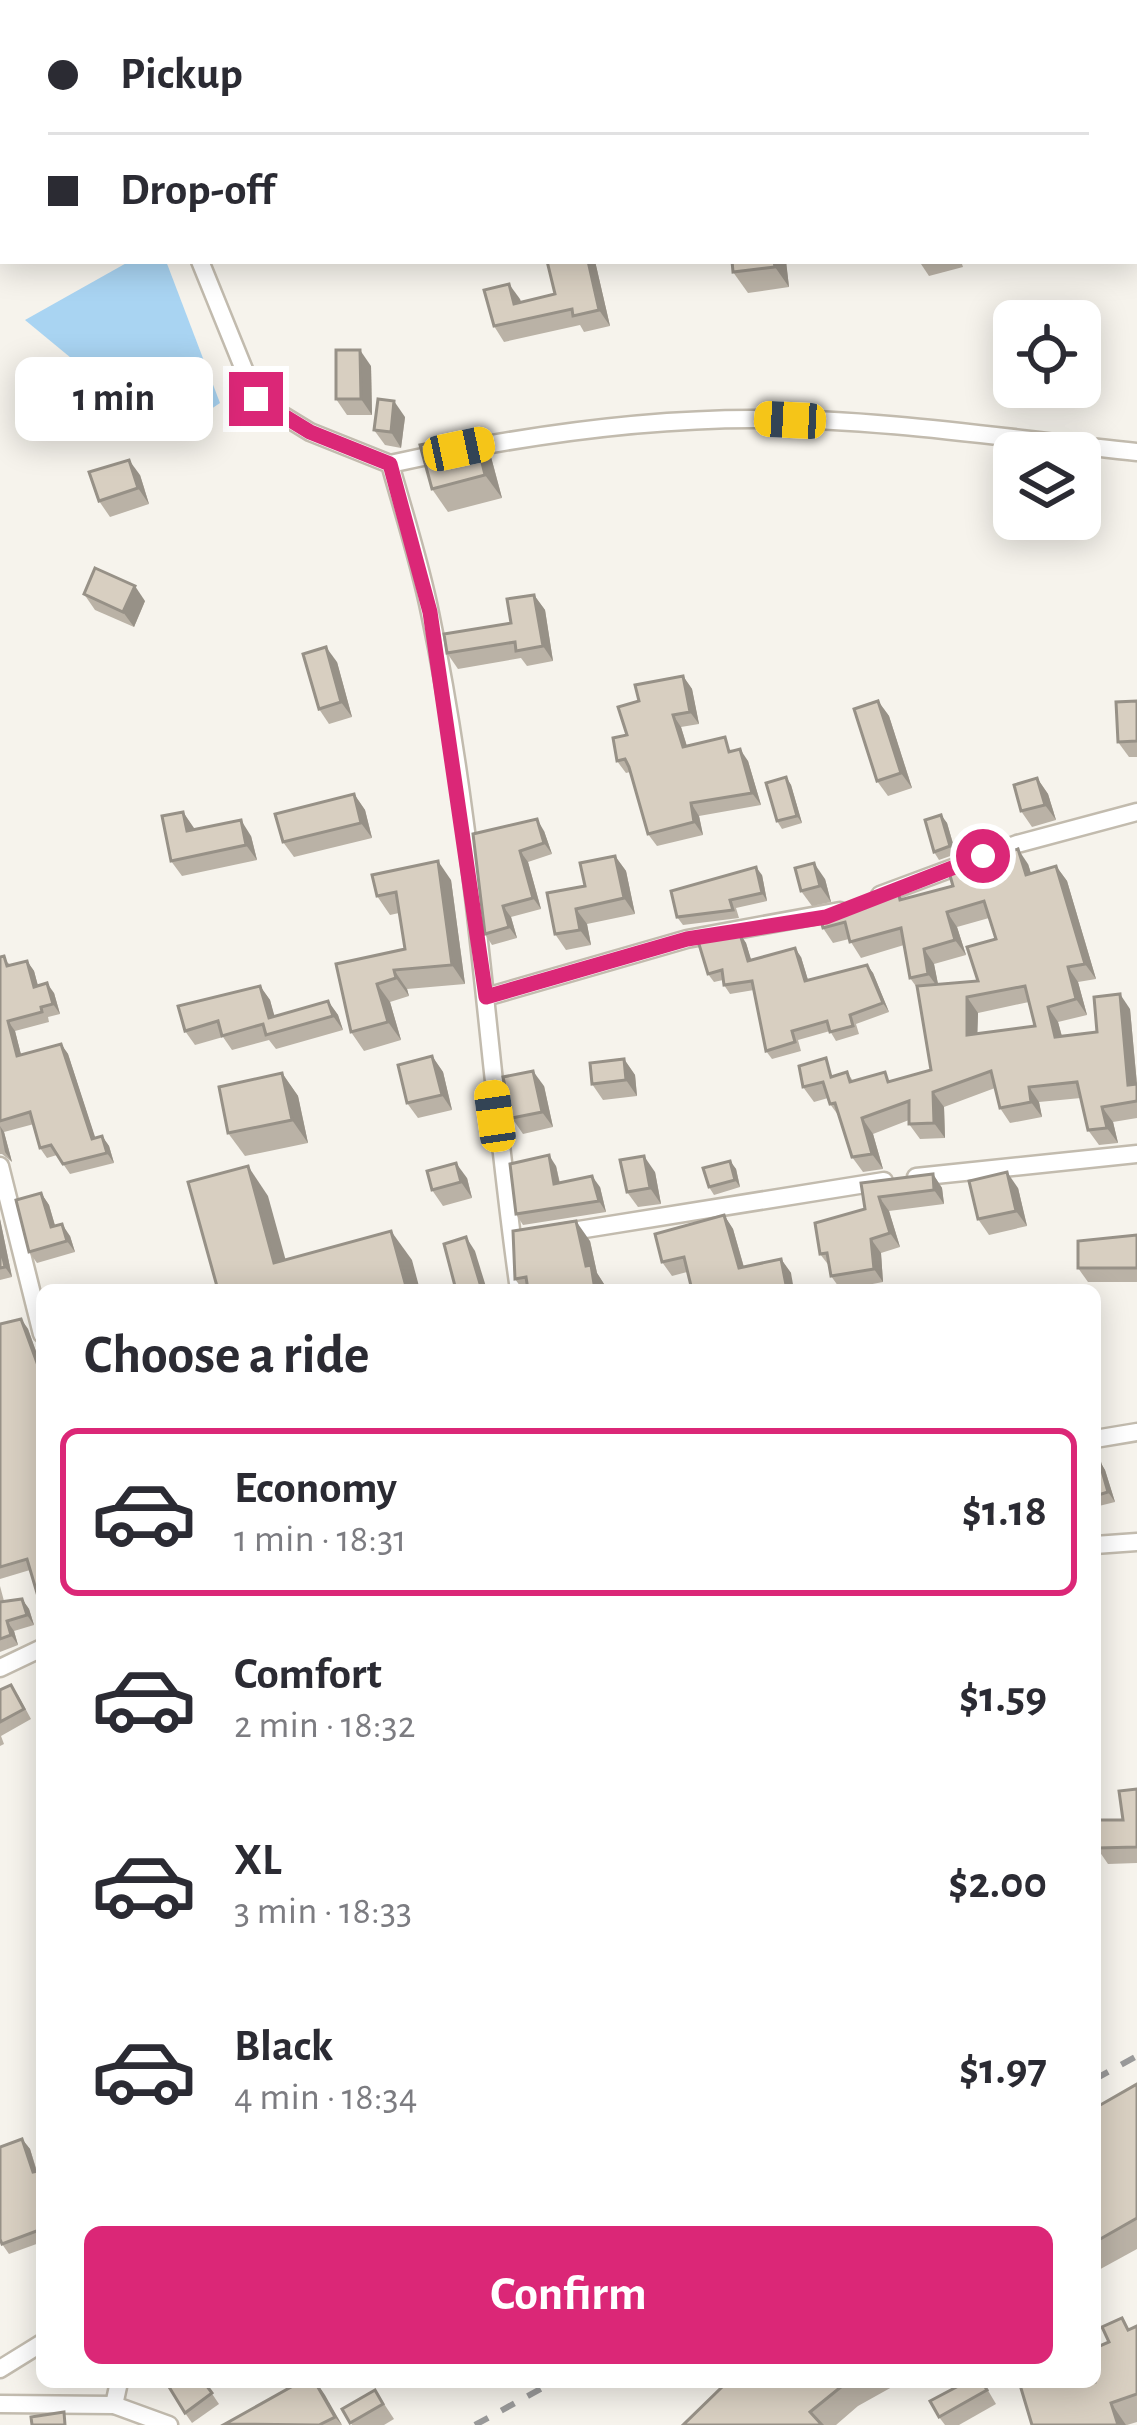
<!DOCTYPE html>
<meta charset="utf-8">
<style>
:root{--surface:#fff;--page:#f2f2f3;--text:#2b2b33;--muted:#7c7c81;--line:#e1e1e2;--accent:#db2777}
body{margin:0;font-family:"Alegreya Sans",sans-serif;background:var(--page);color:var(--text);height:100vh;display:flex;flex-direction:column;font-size:45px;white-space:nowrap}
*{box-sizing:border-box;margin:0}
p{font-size:39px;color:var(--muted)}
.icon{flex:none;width:66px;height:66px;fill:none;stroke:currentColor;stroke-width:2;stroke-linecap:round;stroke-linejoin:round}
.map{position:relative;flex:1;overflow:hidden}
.details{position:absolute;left:36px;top:1284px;width:1065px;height:1104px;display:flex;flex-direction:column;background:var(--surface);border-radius:18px;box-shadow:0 6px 30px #0003}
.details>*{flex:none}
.guide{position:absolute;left:0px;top:0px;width:1137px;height:264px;box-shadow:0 6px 30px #0003;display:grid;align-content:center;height:264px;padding:0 48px;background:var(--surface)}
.fabs{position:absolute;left:993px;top:300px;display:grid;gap:24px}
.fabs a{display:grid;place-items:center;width:108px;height:108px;border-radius:18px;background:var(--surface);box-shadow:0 6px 30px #0003;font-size:60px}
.end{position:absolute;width:54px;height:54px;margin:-27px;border:15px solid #db2777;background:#fff;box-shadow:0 0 0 6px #fff}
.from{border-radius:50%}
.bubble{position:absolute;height:84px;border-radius:18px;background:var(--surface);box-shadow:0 6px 30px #0003;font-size:39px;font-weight:700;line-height:84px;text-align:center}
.car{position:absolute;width:36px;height:72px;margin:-36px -18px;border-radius:15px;box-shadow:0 0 9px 3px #0007;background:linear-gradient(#f5c518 24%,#345 0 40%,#f5c518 0 76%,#345 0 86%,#f5c518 0)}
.guide b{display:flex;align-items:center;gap:42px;height:114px;font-size:45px}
.guide b+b{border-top:3px solid var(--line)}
.guide i{width:30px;height:30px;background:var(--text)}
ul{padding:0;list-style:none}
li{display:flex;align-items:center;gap:36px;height:168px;margin:0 24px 18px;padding:0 24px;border:6px solid transparent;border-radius:18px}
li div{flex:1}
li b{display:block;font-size:45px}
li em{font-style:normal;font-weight:700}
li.selected{border-color:var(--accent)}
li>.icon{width:108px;height:108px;stroke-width:1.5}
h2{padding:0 48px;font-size:54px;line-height:144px}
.button{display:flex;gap:24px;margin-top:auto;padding:24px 48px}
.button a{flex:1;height:138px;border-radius:18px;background:var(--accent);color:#fff;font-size:48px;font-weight:700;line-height:138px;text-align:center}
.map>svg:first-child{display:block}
.water{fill:#a9d4f2}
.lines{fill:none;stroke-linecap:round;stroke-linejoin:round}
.minor-casing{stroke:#c2bbae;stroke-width:21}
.minor{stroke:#fff;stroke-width:16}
.rail{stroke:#9a9a9a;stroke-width:6;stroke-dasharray:15 15;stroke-linecap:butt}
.wall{fill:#bab2a6;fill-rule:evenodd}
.shaded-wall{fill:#979187}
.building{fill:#d8cfc1;stroke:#979187;stroke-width:3;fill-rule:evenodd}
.route{stroke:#db2777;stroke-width:15}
</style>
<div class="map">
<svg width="1137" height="2425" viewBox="0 0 1137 2425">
<rect width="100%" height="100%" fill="#f6f3ec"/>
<!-- water -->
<polygon class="water" points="130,261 166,261 220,403 168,438 25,320"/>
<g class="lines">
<!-- minor casing -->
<g class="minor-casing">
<g id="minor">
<polyline points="112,0 113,3"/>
<path d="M200,261L256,399L310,432L390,464C404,514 420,563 430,613C477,837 487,1065 519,1290"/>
<path d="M390,464C509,438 631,419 753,419C882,418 1010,439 1137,452"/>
<polyline points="880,895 1017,844 1137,812"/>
<polyline points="486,997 687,939 840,911"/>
<polyline points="0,1166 42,1334"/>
<polyline points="916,1177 1137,1154"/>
<polyline points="560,1233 884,1181"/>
<polyline points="1095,1439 1137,1432"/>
<polyline points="1095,1545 1137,1542"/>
<polyline points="0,1668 42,1648"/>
<polyline points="0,2369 42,2343"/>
<polyline points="0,2404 114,2405 169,2425"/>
<polyline points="114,2405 119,2382"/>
</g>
</g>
<!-- minor -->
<use href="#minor" class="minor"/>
<!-- rail -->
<g class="rail">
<polyline points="1095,2079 1137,2056"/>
<polyline points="475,2425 553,2382"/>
</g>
</g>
<!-- wall -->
<g class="wall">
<polygon points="547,261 595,261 610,326 584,332 580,325 504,342 494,326 520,299 521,302 555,294"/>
<polygon points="786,261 789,287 748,293 733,272"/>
<polygon points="919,261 961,261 963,267 929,276"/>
<polygon points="371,366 372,415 347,415 336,399"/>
<polygon points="405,417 401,448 385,445 374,430"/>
<polygon points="475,434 491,457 502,498 448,512 432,489"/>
<polygon points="140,475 149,504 110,517 99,501"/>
<polygon points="84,594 145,601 134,627 95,610"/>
<polygon points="534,595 545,610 553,661 527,666 521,658 458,669 447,653 511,623"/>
<polygon points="337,662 352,717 329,724 319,709"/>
<polygon points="683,676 692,689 699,724 681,727 687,746 734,750 748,761 761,805 699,816 703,835 657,846 648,834 630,772 626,773 617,761 639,701"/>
<polygon points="878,701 889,716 912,788 888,796 877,781"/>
<polygon points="1137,701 1137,757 1129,757 1118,742"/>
<polygon points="786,777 791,785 802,823 782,829 777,821"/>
<polygon points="1037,778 1048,794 1056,820 1032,827 1021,811"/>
<polygon points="354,794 365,810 372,838 294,857 283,842"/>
<polygon points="183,812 194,829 251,836 257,860 182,876 171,861"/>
<polygon points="941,815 947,823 956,854 939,860 934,852"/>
<polygon points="544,831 552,854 528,862 541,909 511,917 517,938 492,945 485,934 473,834"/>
<polygon points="615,856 626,871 635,914 587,924 591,945 566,950 555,934 585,886"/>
<path d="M973,863L1028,864L1031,873L1056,866L1067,881L1096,979L1078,982L1087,1015L1058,1022L1062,1036L1097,1032L1130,1009L1137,1084V1118L1113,1122L1118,1143L1099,1145L1088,1130L1081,1098L1039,1102L1042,1117L1010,1123L1000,1108L995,1088L944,1107L945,1138L920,1139L909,1124V1120L873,1134L883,1169L863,1172L852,1157L841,1119L830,1104L828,1098L814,1102L803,1087L847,1072L853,1081H891L931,1070L918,989L910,978L904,945L861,958L849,939L833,943L823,928L905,899L953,886ZM989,918L996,939L978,981L938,984L934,964L966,955L957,927ZM1029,1002L1035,1026L977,1033L978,1013Z"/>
<polygon points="762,875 767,901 736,908 739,918 683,925 677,917"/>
<polygon points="825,879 831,902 812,906 801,891"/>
<polygon points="451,880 465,984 407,989 409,996 390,1002 401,1040 364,1051 351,1032 336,964 405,949 399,913 390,915 377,896"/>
<polygon points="740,934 746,943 751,960 801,957 808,980 867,965 873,973 889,1012 856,1024 859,1034 836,1041 830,1031 798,1040 801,1051 772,1059 766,1051 754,990 730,994 724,985 723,980 714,982 708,974"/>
<polygon points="0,957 11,965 27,961 34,971 38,986 54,993 60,1014 48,1017 49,1022 15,1031 21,1055 61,1044 68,1054 95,1138 102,1136 109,1146 114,1163 70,1174 57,1155 47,1158 40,1148 34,1124 4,1132 12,1162 2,1154 0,1154"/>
<polygon points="260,986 270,1000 274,1016 328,1001 338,1015 343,1030 276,1049 269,1040 232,1050 223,1037 195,1045 185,1031"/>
<polygon points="432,1056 443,1072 452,1110 418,1118 407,1103"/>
<polygon points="624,1059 635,1075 637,1096 603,1100 592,1084"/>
<polygon points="282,1073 298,1096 308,1143 245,1156 228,1133"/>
<polygon points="544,1086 553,1127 523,1134 512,1118"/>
<polygon points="730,1161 736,1169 740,1187 714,1195 709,1187"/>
<polygon points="556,1166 560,1183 600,1187 606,1212 523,1225 516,1214"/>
<polygon points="655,1172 661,1204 638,1207 627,1192"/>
<polygon points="933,1174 942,1188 944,1204 889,1211 900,1247 881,1253 883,1282 841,1290 831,1276 830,1267 820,1254 865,1209 861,1183"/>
<polygon points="467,1178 472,1198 443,1206 432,1190"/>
<polygon points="1018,1188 1027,1226 989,1235 978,1219"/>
<polygon points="41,1193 49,1205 55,1226 70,1236 75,1252 37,1263 29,1252"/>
<polygon points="724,1215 733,1229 744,1267 781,1259 791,1273 687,1272 672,1276 662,1262"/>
<polygon points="0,1219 12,1277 0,1280"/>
<polygon points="1137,1235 1137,1282 1088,1282 1078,1268"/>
<polygon points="590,1241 597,1273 604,1284 605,1290 523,1290 515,1279"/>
<polygon points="21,1319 28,1329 42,1368 42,1600 37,1593 30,1570 0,1579 0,1324"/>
<polygon points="1099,1460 1105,1470 1115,1502 1095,1507 1095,1461"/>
<polygon points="0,1586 4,1601 22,1599 29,1609 34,1625 14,1631 18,1645 0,1652"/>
<polygon points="0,1690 18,1695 31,1719 1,1736 4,1744 0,1746"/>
<polygon points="1137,1789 1137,1863 1108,1864 1097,1848 1123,1820"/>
<polygon points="1137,2084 1137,2249 1095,2272 1095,2108"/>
<polygon points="22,2139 30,2149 37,2171 42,2177 42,2242 9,2254 2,2244"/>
<polygon points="1137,2326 1137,2422 1127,2425 1032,2425 1095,2382 1109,2342"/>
<polygon points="204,2382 219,2404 192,2423 185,2413"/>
<polygon points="316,2382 342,2425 225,2425"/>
<polygon points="719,2382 901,2382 858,2406 836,2425 683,2425 722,2387"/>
<polygon points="983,2382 996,2404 959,2425 945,2425 939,2417"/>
<polygon points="375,2390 394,2419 384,2425 352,2425 342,2409"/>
</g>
<!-- shaded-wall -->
<g class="shaded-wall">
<polygon points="588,261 595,261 610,326 599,310"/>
<polygon points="774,261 786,261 789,287 775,267"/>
<polygon points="509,284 520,299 525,319 514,304"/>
<polygon points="360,350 371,366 372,415 361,399"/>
<polygon points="394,401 405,417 401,448 391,432"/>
<polygon points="475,434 491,457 502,498 485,475"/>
<polygon points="129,460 140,475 149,504 138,488"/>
<polygon points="135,586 145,601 134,627 123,612"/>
<polygon points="534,595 545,610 553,661 543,646"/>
<polygon points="326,647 337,662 352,717 341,702"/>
<polygon points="683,676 692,689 699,724 690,712"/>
<polygon points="878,701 889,716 912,788 901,773"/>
<polygon points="673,715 681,727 691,760 683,747"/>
<polygon points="740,749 748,761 761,805 752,793"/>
<polygon points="786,777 791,785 802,823 797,816"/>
<polygon points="1037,778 1048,794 1056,820 1045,805"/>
<polygon points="354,794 365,810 372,838 361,823"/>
<polygon points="691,803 699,816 703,835 694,822"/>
<polygon points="183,812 194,828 198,846 187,831"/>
<polygon points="941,815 947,823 956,854 950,846"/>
<polygon points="537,819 544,831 552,854 544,843"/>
<polygon points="241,820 251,836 257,860 246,845"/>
<polygon points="1018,849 1028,864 1036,890 1026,875"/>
<polygon points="520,851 528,862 541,909 533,898"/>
<polygon points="615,856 626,871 635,914 624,898"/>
<polygon points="438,861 451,880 465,984 452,965"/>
<polygon points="814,863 825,879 831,902 820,886"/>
<polygon points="1056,866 1067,881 1096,979 1085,964"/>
<polygon points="756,867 762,875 767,901 762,893"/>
<polygon points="503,906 511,917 517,938 509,927"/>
<polygon points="576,909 587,924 591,945 580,930"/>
<polygon points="947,912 957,927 966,955 955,940"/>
<polygon points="740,934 746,943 754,969 748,961"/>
<polygon points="795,948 801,957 811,990 805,981"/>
<polygon points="924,949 934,964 939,989 928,974"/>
<polygon points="27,961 34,971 41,997 34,987"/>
<polygon points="867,965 873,973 889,1012 883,1003"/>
<polygon points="1068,967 1078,982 1087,1015 1076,999"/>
<polygon points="394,970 407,989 409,996 396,978"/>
<polygon points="47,983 54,993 60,1014 53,1004"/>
<polygon points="377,984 390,1002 401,1040 388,1022"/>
<polygon points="260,986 270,1000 279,1032 269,1018"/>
<polygon points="1120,994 1130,1009 1137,1085 1128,1085"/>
<polygon points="967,997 978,1013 977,1050 967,1035"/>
<polygon points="328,1001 338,1015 343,1030 333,1016"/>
<polygon points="1048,1007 1058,1022 1066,1052 1055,1037"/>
<polygon points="8,1021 15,1031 24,1066 17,1056"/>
<polygon points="61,1044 68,1054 99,1149 92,1139"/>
<polygon points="432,1056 443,1072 452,1110 442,1095"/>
<polygon points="624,1059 635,1075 637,1096 626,1080"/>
<polygon points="533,1071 544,1086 553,1127 542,1112"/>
<polygon points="282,1073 298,1096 308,1143 292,1120"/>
<polygon points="1029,1087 1039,1102 1042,1117 1031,1102"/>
<polygon points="933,1092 944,1107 945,1138 934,1123"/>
<polygon points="1102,1107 1113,1122 1118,1143 1107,1128"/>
<polygon points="862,1118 873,1134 883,1169 872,1154"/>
<polygon points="0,1126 4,1132 12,1162 5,1152"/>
<polygon points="102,1136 109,1146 114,1163 107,1153"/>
<polygon points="549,1155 556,1166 562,1195 554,1184"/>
<polygon points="644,1156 655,1172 661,1204 650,1188"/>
<polygon points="730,1161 736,1169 740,1187 735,1180"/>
<polygon points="456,1163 467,1178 472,1198 461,1182"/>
<polygon points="248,1166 268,1196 294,1290 274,1263"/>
<polygon points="1007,1172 1018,1188 1027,1226 1016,1211"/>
<polygon points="933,1174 942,1188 944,1204 934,1190"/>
<polygon points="592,1176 600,1187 606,1212 599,1201"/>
<polygon points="41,1193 49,1205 59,1239 51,1227"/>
<polygon points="879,1197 889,1211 900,1247 890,1233"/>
<polygon points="724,1215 733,1229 748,1282 739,1268"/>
<polygon points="0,1219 12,1277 5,1267 0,1244"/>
<polygon points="576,1221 590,1241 597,1273 604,1284 605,1290 595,1290 586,1266"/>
<polygon points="62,1224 70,1236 75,1252 67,1241"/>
<polygon points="391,1231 412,1260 420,1290 407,1290"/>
<polygon points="466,1237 475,1251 487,1290 482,1290"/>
<polygon points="871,1239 881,1253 883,1282 874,1269"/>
<polygon points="781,1259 791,1273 794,1290 787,1290"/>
<polygon points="21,1319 28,1329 42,1368 42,1374"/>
<polygon points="1099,1460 1105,1470 1115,1502 1108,1492"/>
<polygon points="22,1599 29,1609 34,1625 27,1615"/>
<polygon points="7,1621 14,1631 18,1645 11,1635"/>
<polygon points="22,2139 30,2149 40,2183 33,2172"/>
<polygon points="316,2382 325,2395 342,2425 335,2417"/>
<polygon points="1111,2403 1126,2425 1118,2425"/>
</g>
<!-- building -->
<g class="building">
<polygon points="547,261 588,261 599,310 573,316 572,309 494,326 484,290 509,284 514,304 555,294"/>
<polygon points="732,261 774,261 775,267 733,272"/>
<polygon points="336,350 360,350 361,399 336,399"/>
<polygon points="378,399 394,401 391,432 374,430"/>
<polygon points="475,434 485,475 432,489 420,445"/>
<polygon points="129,460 138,488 99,501 89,472"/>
<polygon points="95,568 135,586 123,612 84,594"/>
<polygon points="534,595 543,646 516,651 515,642 447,653 444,634 511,623 507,599"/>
<polygon points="326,647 341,702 319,709 303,654"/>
<polygon points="683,676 690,712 673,715 683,747 725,737 729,752 740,749 752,793 691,803 694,822 648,834 629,767 625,759 617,761 613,738 627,735 618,707 639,701 635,685"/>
<polygon points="878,701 901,773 877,781 854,709"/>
<polygon points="1137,701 1137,741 1118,742 1116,702"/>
<polygon points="786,777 797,816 777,821 766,783"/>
<polygon points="1037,778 1045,805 1021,811 1014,785"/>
<polygon points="354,794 361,823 283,842 275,814"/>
<polygon points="183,812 187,831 241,820 246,845 171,861 162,816"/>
<polygon points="941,815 950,846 934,852 925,820"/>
<polygon points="537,819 544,843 520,851 533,898 503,906 509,927 485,934 473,834"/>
<path d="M1018,849L1026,875L1056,866L1085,964L1068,967L1076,999L1048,1007L1055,1037L1097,1032L1094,997L1120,994L1128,1085L1137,1084V1101L1102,1107L1107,1128L1088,1130L1077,1082L1029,1087L1031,1102L1000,1108L991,1071L933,1092L934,1123L909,1124V1101L862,1118L872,1154L852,1157L835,1103L830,1104L823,1082L803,1087L799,1066L826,1058L831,1077L847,1072L850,1082L885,1072L888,1082L931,1070L917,986L978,981L967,947L996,939L984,901L947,912L955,940L924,949L928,974L910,978L901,928L850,942L845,922L823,928L819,914L897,886L900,900L953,886L947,865L968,857L970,864ZM1025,986L1035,1026L967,1035V997Z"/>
<polygon points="615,856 624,898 576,909 580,930 555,934 547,893 585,886 580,863"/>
<polygon points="438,861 452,965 394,970 396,978 377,984 388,1022 351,1032 336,964 405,949 396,892 377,896 372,875"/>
<polygon points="814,863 820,886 801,891 795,868"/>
<polygon points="756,867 762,893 730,900 733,910 677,917 671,891"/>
<polygon points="740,934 748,961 795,948 805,981 867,965 883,1003 850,1015 853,1026 830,1032 827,1021 792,1031 795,1042 766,1051 752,981 724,985 722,970 708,974 698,941"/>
<polygon points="4,956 7,966 27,961 34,987 47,983 53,1004 41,1007 42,1012 8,1021 17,1056 61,1044 92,1139 102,1136 107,1153 63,1164 51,1145 40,1148 30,1112 0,1121 0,957"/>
<polygon points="260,986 269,1018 328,1001 333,1016 266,1035 263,1024 222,1036 218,1021 185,1031 178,1006"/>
<polygon points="432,1056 442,1095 407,1103 398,1065"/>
<polygon points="624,1059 626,1080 592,1084 590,1063"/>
<polygon points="533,1071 542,1112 512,1118 503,1077"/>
<polygon points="282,1073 292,1120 228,1133 219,1087"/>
<polygon points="549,1155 554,1184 592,1176 599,1201 516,1214 510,1164"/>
<polygon points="644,1156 650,1188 627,1192 620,1160"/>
<polygon points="730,1161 735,1180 709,1187 703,1168"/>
<polygon points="456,1163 461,1182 432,1190 427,1171"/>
<polygon points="248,1166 274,1263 391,1231 407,1290 218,1290 188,1182"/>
<polygon points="1007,1172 1016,1211 978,1219 969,1181"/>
<polygon points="933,1174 934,1190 879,1197 890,1233 871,1239 874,1269 831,1276 827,1253 820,1254 815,1223 865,1209 861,1183"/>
<polygon points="41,1193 51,1227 62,1224 67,1241 29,1252 16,1200"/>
<polygon points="724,1215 739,1268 781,1259 787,1290 692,1290 684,1257 662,1262 655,1234"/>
<polygon points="576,1221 586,1266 591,1265 595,1290 528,1290 526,1277 515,1279 513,1231"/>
<polygon points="1137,1235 1137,1268 1078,1268 1078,1241"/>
<polygon points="466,1237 482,1290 456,1290 444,1244"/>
<polygon points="0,1244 5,1267 0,1268"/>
<polygon points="21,1319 40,1371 42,1370 42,1591 37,1593 27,1559 0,1567 0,1324"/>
<polygon points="1099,1460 1108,1492 1095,1496 1095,1461"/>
<polygon points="22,1599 27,1615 7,1621 11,1635 0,1639 0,1602"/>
<polygon points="11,1685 24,1709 0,1722 0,1690"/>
<polygon points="1137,1789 1137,1847 1097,1848 1096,1820 1123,1820 1119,1791"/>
<polygon points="1137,2084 1137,2218 1095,2242 1095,2108"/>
<polygon points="22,2139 33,2172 38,2171 42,2179 42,2229 2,2244 0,2239 0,2147"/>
<polygon points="1122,2318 1128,2330 1137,2326 1137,2394 1111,2403 1118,2425 1032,2425 1020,2385 1030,2382 1095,2382 1095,2348 1109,2342 1102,2327"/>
<polygon points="166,2382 204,2382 212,2393 185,2413"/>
<polygon points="300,2382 315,2382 335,2417 319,2425 225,2424"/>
<polygon points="719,2382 847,2382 810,2412 822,2425 683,2425 722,2387"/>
<polygon points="966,2382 982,2382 987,2390 939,2417 930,2401"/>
<polygon points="375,2390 383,2404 350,2423 342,2409"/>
<polygon points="64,2412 65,2425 32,2425 31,2417"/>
</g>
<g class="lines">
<!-- route -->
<polyline class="route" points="256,399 310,432 390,464 430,612 486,997 687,939 826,917 983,856"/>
</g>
</svg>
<div class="fabs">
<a><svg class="icon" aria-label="locate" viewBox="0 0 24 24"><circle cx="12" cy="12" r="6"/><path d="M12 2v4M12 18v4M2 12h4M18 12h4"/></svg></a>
<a><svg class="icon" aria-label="layers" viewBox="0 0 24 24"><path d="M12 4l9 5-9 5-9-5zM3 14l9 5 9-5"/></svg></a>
</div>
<i class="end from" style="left:983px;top:856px"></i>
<i class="end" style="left:256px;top:399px"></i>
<div class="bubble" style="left:15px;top:357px;width:198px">1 min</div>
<i class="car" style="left:790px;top:420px;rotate:273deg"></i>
<i class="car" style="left:459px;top:449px;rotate:78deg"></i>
<i class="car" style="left:495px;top:1116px;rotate:352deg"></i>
<div class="guide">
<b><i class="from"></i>Pickup</b>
<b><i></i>Drop-off</b>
</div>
<section class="details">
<h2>Choose a ride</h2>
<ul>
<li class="selected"><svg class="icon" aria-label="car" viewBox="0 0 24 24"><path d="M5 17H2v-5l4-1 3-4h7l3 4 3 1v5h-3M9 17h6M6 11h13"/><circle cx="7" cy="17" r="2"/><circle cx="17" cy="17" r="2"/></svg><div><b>Economy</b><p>1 min · 18:31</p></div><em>$1.18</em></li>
<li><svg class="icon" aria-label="car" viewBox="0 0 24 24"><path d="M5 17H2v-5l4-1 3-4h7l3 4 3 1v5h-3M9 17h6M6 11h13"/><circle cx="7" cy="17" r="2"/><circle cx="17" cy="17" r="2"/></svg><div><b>Comfort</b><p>2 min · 18:32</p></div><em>$1.59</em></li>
<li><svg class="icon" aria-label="car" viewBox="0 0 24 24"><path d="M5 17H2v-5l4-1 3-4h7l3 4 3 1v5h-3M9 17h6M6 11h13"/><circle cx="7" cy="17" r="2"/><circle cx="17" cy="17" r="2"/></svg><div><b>XL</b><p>3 min · 18:33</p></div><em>$2.00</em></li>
<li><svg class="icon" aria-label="car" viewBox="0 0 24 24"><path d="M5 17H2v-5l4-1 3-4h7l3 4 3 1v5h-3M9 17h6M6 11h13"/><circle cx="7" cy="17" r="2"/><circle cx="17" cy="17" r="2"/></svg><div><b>Black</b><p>4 min · 18:34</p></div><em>$1.97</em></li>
</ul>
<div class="button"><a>Confirm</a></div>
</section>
</div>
